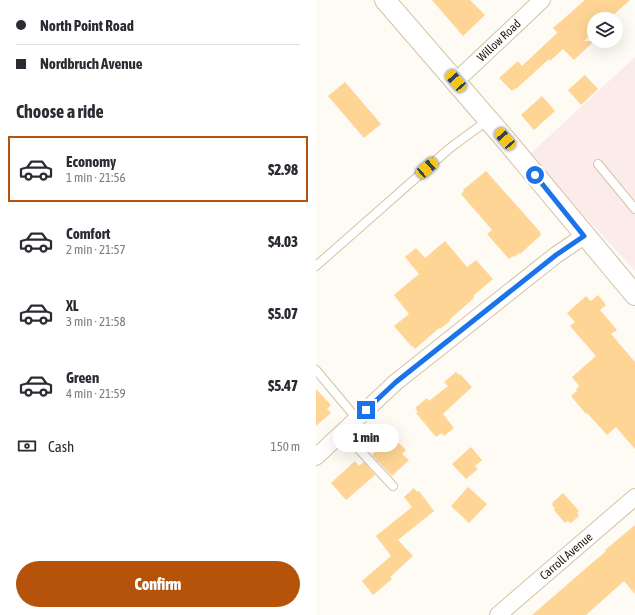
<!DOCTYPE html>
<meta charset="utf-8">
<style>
:root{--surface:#fff;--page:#f7f7f7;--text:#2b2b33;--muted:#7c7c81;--line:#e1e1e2;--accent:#b45309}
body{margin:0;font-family:"Asap Condensed",sans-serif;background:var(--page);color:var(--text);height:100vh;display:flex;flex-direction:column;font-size:15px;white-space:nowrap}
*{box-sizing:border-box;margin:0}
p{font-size:13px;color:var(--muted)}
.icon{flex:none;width:22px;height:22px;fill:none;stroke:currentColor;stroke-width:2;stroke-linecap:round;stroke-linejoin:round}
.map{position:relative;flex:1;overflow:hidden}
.details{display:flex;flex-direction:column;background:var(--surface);width:316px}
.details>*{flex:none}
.banner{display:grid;align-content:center;height:88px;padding:0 16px;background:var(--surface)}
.controls{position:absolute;left:271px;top:12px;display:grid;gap:8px}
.controls a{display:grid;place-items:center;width:36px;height:36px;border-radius:50%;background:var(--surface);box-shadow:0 4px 16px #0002;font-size:20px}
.end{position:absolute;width:18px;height:18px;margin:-9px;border:5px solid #1a73e8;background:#fff;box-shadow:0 0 0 2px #fff}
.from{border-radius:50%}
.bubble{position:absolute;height:28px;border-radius:14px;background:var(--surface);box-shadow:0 4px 16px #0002;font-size:13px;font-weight:800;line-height:28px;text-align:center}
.car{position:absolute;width:12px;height:24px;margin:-12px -6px;border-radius:5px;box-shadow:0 0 3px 1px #0007;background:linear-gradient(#f5c518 24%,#345 0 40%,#f5c518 0 76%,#345 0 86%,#f5c518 0)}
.banner b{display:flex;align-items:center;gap:14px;height:38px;font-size:15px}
.banner b+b{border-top:1px solid var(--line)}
.banner i{width:10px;height:10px;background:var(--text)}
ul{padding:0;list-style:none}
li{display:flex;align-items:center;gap:12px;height:66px;margin:0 8px 6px;padding:0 8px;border:2px solid transparent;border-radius:0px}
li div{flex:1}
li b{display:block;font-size:15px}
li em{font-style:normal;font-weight:800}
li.on{border-color:var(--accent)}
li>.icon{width:36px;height:36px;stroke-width:1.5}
h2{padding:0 16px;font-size:18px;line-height:48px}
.pay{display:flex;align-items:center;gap:10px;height:44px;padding:0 16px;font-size:15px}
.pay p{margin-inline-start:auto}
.button{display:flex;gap:8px;margin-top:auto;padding:8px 16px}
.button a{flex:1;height:46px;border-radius:24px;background:var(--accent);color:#fff;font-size:16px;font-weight:800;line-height:46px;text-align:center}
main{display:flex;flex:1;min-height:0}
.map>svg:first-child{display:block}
.commercial{fill:#fcece9}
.building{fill:#fed594}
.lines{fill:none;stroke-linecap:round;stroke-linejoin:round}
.service-casing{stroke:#d5c2a6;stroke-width:10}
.minor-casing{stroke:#d5c2a6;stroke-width:18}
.tertiary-casing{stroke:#d5c2a6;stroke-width:22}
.service{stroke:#fff;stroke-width:8}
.minor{stroke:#fff;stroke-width:16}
.tertiary{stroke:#fff;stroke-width:20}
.route{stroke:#1a73e8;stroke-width:5}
.labels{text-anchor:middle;stroke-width:3;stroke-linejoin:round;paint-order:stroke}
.street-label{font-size:12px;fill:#20190e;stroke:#fff}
</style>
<main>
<section class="details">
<div class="banner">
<b><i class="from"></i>North Point Road</b>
<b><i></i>Nordbruch Avenue</b>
</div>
<h2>Choose a ride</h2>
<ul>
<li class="on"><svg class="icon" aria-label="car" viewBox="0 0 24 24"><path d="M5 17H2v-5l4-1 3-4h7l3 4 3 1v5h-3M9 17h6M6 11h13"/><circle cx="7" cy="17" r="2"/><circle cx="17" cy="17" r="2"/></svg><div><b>Economy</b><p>1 min · 21:56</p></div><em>$2.98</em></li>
<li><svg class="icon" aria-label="car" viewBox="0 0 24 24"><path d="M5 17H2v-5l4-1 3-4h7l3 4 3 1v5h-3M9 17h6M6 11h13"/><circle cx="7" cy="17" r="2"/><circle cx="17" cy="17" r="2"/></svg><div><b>Comfort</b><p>2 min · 21:57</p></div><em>$4.03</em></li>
<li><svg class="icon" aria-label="car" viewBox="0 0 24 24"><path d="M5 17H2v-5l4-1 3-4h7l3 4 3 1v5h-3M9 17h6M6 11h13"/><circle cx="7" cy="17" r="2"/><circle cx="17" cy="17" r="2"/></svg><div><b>XL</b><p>3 min · 21:58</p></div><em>$5.07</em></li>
<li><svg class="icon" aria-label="car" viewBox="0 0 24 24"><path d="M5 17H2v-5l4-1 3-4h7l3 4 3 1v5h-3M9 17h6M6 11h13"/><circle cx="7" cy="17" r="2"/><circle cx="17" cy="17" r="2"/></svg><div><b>Green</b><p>4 min · 21:59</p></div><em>$5.47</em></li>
</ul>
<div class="pay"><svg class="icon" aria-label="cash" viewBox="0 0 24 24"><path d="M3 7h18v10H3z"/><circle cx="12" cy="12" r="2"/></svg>Cash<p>150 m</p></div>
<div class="button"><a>Confirm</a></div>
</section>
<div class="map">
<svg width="319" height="615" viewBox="0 0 319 615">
<rect width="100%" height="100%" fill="#fefaf4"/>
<!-- commercial -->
<polygon class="commercial" points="319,57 319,271 213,155"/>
<!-- building -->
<g class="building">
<polygon points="116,0 154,0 169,15 147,36"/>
<polygon points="269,0 314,0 293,19 278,19 278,32 268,41 278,41 258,60 247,49 234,61 233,59 200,89 200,88 196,91 183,78 202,61 206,66 240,34 241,32 237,28"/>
<polygon points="269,75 282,89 265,105 252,90"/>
<polygon points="29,82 65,124 48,138 12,96"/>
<polygon points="226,96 239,111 218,130 205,115"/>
<polygon points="170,171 225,233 223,234 225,235 204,254 203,253 198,257 197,256 193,259 171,234 176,230 145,194 148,191 147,190"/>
<polygon points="129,241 151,267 160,260 177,279 157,296 158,298 133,320 134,321 124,329 123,328 99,349 97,346 96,347 78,326 93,314 78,295 103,274 89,257 100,248 109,258"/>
<polygon points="282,295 290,305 284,310 301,330 295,334 319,362 319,449 300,427 291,435 271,413 270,414 255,396 261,391 260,389 263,386 256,377 280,356 254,326 259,322 251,313 270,296 275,301"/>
<polygon points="140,372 143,375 144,374 156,387 127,414 138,428 128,436 126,433 120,437 100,413 102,412 99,408 111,398 113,401 132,386 128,382"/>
<polygon points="0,389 15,405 11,409 15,413 0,426"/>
<polygon points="72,439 77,444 81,441 90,450 86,454 93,460 76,476 56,455"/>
<polygon points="155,447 166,460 159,466 162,469 150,479 136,464"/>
<polygon points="39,461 43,466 48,462 59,475 30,500 15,483"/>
<polygon points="152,487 171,504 153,523 135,506"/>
<polygon points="98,488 101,492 103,491 118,511 82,540 97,556 74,577 76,579 57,595 46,581 75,556 60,536 96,507 88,497"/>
<polygon points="247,493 263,511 261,513 263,516 255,523 252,521 249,523 238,510 239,508 236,505 237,504 236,503"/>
<polygon points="319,525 319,594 308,581 270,615 216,615 290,551 289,550"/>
</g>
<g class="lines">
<!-- service casing -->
<g class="service-casing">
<g id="service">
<polyline points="282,164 319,209"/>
<polyline points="0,266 134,148 172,120"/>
<polyline points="0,370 41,419"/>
<polyline points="27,432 77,486"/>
</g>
</g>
<!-- minor casing -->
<g class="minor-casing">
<g id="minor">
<path id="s1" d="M140,81L226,0"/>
<polyline points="0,457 80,382 240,255 268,236"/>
<path id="s2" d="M182,615L319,497"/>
</g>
</g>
<!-- tertiary casing -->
<g class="tertiary-casing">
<polyline id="tertiary" points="69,0 189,139 319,295"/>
</g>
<!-- service -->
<use href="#service" class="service"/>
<!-- minor -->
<use href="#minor" class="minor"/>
<!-- tertiary -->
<use href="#tertiary" class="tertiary"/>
</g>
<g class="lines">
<!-- route -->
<polyline class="route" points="50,410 80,382 240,255 268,236 219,175"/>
</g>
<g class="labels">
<!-- street labels -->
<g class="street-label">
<text dy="4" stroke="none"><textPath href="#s1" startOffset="59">Willow Road</textPath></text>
<text dy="4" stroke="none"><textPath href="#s2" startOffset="90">Carroll Avenue</textPath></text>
</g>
</g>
</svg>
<div class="controls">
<a><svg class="icon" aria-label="layers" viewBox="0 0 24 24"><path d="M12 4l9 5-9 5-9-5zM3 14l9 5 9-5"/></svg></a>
</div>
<i class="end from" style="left:219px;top:175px"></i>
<i class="end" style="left:50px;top:410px"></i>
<div class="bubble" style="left:17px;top:424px;width:66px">1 min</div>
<i class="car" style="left:140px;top:81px;rotate:319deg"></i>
<i class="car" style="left:189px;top:139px;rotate:319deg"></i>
<i class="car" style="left:111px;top:168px;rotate:49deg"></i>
</div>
</main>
